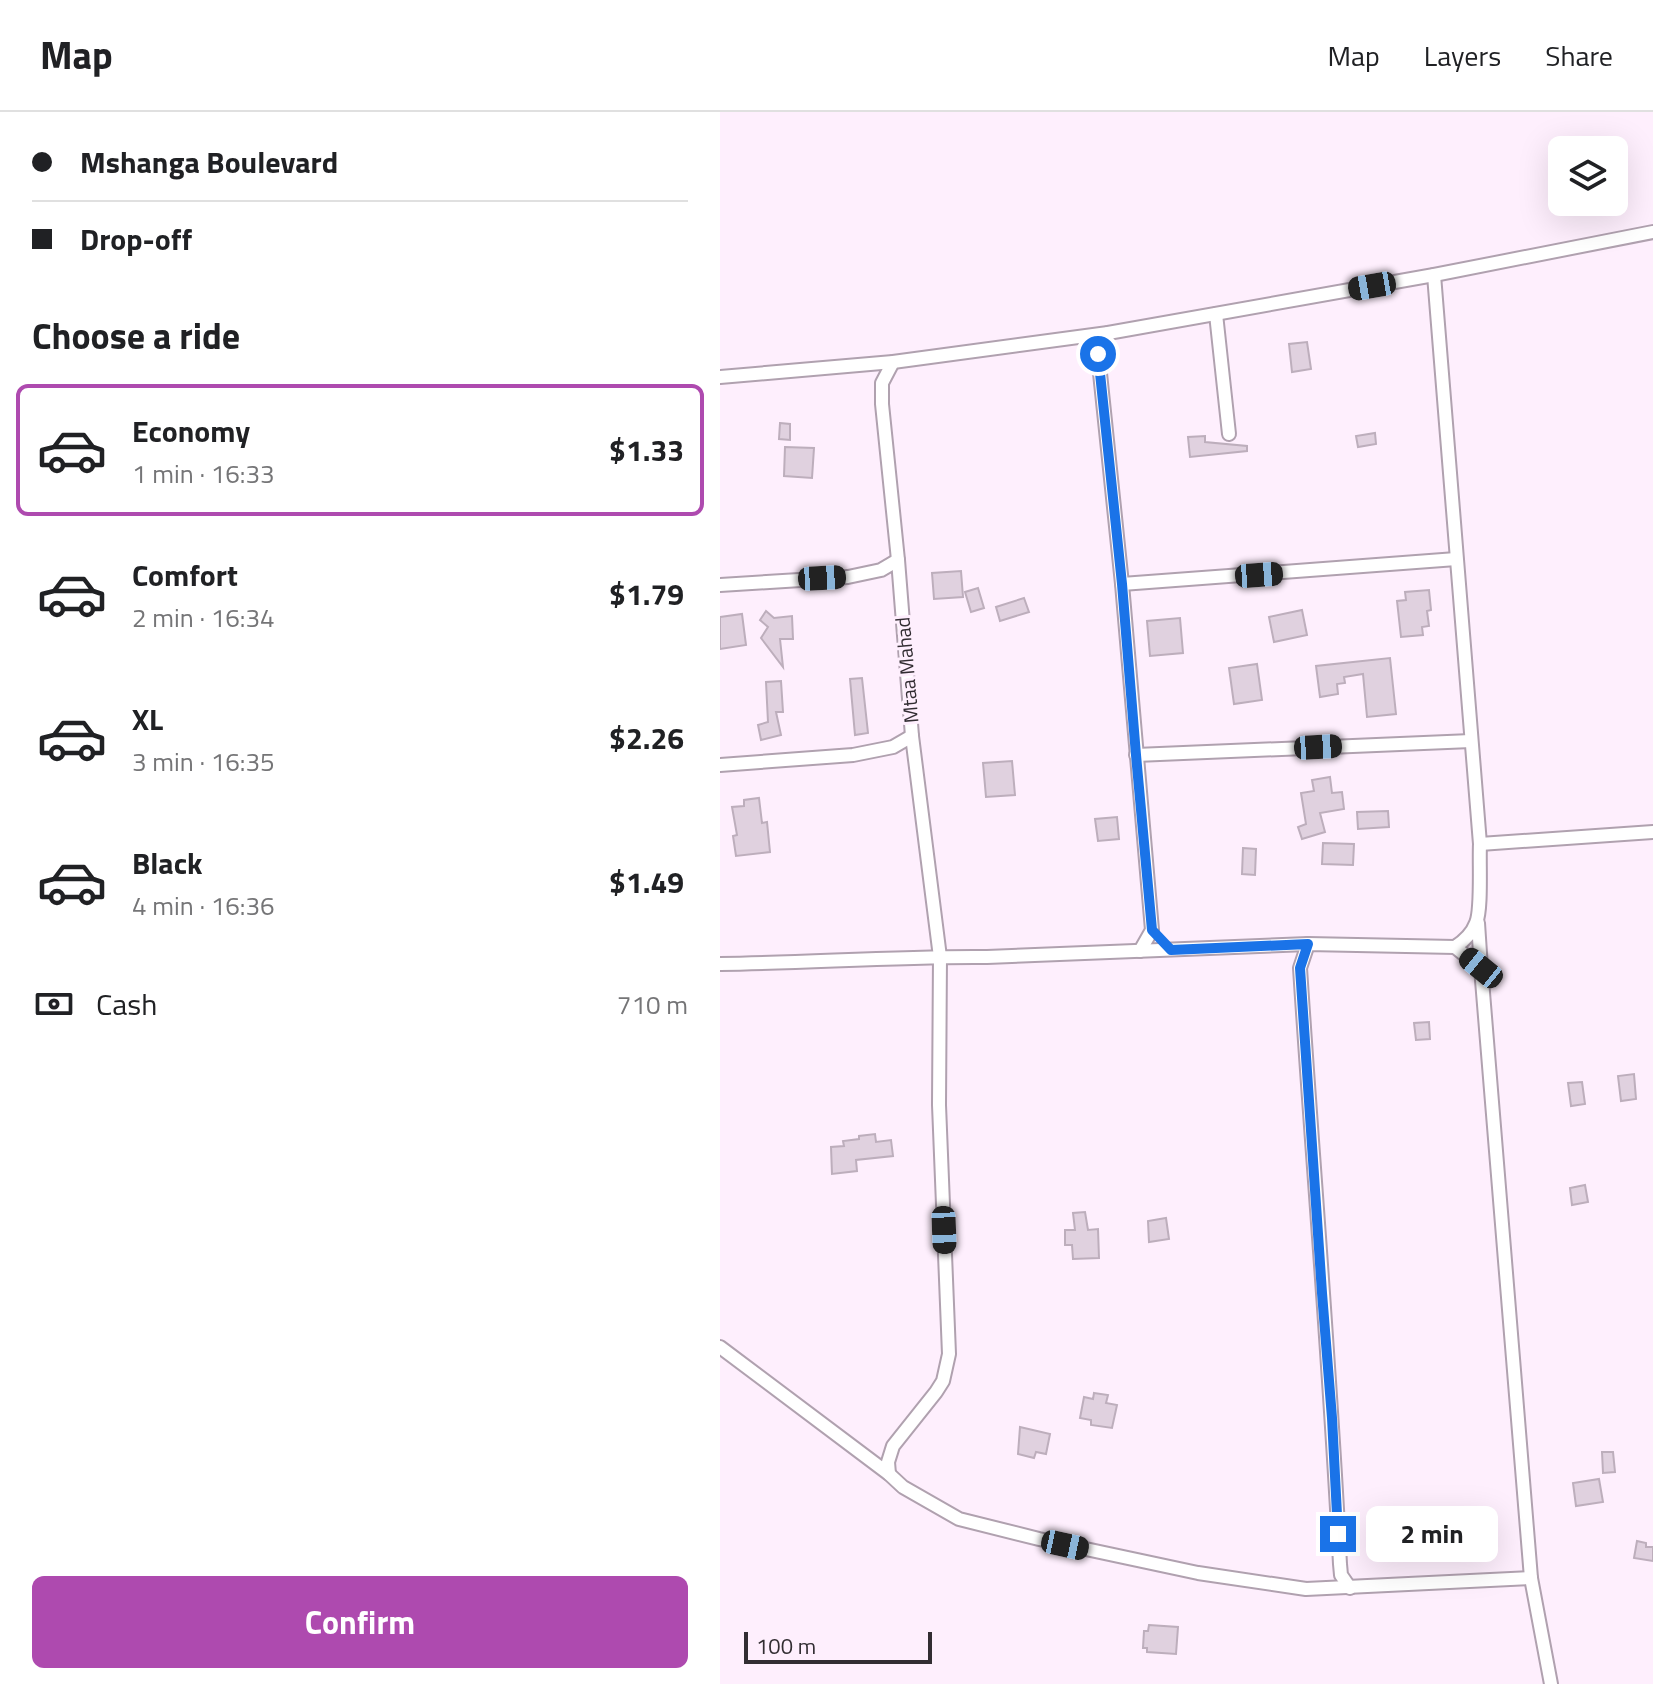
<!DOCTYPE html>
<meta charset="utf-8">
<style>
:root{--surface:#fff;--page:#f6f6f6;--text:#202124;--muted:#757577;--line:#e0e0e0;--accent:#ae4aaf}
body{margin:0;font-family:"Titillium Web",sans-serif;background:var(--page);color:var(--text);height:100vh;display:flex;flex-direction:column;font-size:30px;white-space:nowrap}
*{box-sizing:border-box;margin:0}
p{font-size:26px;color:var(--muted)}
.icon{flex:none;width:44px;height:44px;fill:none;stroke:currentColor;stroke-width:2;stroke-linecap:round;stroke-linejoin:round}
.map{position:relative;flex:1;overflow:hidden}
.sheet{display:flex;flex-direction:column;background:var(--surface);width:720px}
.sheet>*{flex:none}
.guide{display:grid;align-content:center;height:176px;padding:0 32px;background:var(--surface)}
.fabs{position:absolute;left:828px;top:24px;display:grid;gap:16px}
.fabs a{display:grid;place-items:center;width:80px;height:80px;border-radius:12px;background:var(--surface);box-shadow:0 8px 32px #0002;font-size:40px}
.scale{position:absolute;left:24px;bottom:20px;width:188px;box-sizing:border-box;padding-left:8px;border:4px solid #322d32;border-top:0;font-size:22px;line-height:28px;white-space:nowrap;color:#322d32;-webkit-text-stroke:6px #feeffd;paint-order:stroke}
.end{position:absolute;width:36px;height:36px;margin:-18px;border:10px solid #1a73e8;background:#fff;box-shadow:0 0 0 4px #fff}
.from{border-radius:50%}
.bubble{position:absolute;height:56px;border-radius:12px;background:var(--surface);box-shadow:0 8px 32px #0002;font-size:26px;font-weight:700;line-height:56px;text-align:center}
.car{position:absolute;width:24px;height:48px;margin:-24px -12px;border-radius:10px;box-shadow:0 0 6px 2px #0007;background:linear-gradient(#222 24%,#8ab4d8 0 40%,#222 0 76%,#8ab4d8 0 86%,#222 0)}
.guide b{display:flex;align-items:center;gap:28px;height:76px;font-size:30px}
.guide b+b{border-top:2px solid var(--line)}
.guide i{width:20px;height:20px;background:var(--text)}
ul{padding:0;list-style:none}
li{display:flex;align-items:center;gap:24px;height:132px;margin:0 16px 12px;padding:0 16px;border:4px solid transparent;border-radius:12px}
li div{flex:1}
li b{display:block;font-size:30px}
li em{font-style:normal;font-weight:700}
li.active{border-color:var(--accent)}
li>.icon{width:72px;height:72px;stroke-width:1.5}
h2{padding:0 32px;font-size:36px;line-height:96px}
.pay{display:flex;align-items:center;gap:20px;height:88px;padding:0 32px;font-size:30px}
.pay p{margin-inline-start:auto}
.button{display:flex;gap:16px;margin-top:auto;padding:16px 32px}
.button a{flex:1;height:92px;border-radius:12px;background:var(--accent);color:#fff;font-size:32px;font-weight:700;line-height:92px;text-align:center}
header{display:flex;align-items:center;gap:48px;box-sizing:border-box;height:112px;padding:0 40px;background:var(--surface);border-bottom:2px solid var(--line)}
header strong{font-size:38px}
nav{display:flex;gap:44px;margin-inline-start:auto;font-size:28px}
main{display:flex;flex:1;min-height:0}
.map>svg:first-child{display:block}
.building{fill:#e0d1df;stroke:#bdaebc;stroke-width:2}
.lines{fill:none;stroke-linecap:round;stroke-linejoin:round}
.street-casing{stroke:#b0a1af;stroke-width:16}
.street{stroke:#fff;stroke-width:12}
.route{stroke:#1a73e8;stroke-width:10}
.labels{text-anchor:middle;stroke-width:6;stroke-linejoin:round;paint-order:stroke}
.street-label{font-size:20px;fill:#322d32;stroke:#feeffd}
</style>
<header>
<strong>Map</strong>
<nav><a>Map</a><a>Layers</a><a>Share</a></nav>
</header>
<main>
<section class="sheet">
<div class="guide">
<b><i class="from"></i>Mshanga Boulevard</b>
<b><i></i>Drop-off</b>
</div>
<h2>Choose a ride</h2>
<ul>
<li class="active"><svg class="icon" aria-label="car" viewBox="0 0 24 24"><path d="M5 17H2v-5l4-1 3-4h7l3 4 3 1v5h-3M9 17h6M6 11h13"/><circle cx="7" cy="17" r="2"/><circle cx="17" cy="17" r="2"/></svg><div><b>Economy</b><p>1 min · 16:33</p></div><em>$1.33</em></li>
<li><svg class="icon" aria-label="car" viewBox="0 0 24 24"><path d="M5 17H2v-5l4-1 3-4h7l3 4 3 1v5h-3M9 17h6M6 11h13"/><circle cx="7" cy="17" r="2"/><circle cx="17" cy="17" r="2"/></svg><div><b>Comfort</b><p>2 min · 16:34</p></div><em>$1.79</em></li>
<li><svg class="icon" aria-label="car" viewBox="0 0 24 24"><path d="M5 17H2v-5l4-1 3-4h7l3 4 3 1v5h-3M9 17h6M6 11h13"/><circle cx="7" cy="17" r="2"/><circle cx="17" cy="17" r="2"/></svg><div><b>XL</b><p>3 min · 16:35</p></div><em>$2.26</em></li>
<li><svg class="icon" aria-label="car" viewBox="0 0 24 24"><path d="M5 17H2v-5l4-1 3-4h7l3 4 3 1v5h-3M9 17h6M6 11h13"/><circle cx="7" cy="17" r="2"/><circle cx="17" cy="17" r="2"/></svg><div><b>Black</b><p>4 min · 16:36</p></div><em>$1.49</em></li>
</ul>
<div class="pay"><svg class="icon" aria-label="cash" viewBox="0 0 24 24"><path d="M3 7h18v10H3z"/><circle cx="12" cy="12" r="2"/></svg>Cash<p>710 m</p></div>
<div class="button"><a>Confirm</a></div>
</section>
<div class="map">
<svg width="933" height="1572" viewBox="0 0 933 1572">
<rect width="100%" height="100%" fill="#feeffd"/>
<!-- building -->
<g class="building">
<polygon points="587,230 591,257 572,260 569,232"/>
<polygon points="60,311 70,312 70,328 59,327"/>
<polygon points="655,321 656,332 638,335 636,324"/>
<polygon points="485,324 485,330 527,334 527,339 470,345 468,325"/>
<polygon points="65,335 94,336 92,366 64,364"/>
<polygon points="241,459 243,485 214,487 212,461"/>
<polygon points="258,476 264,496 251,500 245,480"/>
<polygon points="709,478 711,498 707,499 709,514 702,515 703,523 681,525 677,489 686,488 685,480"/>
<polygon points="304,486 309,500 280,509 276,495"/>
<polygon points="582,498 587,523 554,530 549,505"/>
<polygon points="46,499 54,506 72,504 73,527 60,527 63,555 41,526 48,515 40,508"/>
<polygon points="22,502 26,533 0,537 0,505"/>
<polygon points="460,506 463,541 430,544 427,509"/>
<polygon points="670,546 676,602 647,605 643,562 624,565 625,571 617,572 618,582 600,585 596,554"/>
<polygon points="537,552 542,588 514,592 509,556"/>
<polygon points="142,566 148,621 135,623 130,567"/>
<polygon points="61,569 63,600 56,600 61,623 41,628 38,613 48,610 46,570"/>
<polygon points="292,649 295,683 266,685 263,651"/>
<polygon points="610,665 612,681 622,680 624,697 600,701 605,720 582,727 578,715 586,712 581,681 594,679 592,668"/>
<polygon points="39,686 42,711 47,710 50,740 16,744 13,724 17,723 12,695 24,694 24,688"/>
<polygon points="668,699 669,715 638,717 637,700"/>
<polygon points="397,705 399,727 378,729 375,707"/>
<polygon points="603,731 634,732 633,753 602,752"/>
<polygon points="523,736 536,737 535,763 522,762"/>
<polygon points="709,910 710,927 696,928 694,911"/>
<polygon points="914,962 916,987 901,989 898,964"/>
<polygon points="862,970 865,992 851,994 848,971"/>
<polygon points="155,1022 156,1030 171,1028 173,1044 136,1048 137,1059 112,1062 111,1035 124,1034 123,1029 139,1027 139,1024"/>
<polygon points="865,1073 868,1090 852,1093 850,1076"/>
<polygon points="365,1100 368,1118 378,1117 379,1146 353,1147 352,1133 345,1133 345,1118 355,1118 353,1101"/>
<polygon points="446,1106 449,1127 429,1130 428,1109"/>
<polygon points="374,1281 388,1283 386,1291 397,1293 392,1316 371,1313 371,1308 360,1306 364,1285 373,1287"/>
<polygon points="300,1315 330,1322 326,1342 316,1340 314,1346 298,1342"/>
<polygon points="882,1340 893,1340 895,1360 883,1361"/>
<polygon points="879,1367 883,1390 856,1394 853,1371"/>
<polygon points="917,1429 926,1431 926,1435 933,1435 933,1449 914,1446"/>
<polygon points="429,1513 458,1515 456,1542 427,1540 427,1536 423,1536 424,1519 428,1519"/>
</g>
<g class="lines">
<!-- street casing -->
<g class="street-casing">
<g id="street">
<polyline points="496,202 509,322"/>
<polyline points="388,221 378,242 402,472 432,818 420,839"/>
<polyline points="0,265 173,250 388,221 714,163 933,120"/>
<polyline points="402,472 736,447"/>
<polyline points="0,473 128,465 161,458 178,448"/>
<polyline points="416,643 751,629"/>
<polyline points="0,653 133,643 173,635 192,624"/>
<polyline points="760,732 933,720"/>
<polyline points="758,811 761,856 811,1466 831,1572"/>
<path d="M588,832L580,856C593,1055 610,1253 620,1452L621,1463L630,1476"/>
<polyline points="735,835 761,856"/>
<path d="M0,852C89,851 178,844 267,845L588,832L735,835C744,829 752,822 756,811C762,798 759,750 760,732L714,163"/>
<polyline points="0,1235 169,1362 183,1375 239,1407 319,1427 478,1461 586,1477 811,1466"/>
<polyline points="169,1362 168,1350 173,1334 216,1280 223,1269 229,1242 219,993 220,845 192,624 178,448 162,292 162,271 173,250"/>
</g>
</g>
<!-- street -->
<use href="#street" class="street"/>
</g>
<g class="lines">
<!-- route -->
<polyline class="route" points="378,242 402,472 416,643 432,818 451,838 588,832 580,856 602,1181 612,1306 618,1422"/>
</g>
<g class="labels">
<!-- street labels -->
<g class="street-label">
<text transform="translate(187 558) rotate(-95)" y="7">Mtaa Mahad</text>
</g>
</g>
</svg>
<div class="fabs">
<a><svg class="icon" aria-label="layers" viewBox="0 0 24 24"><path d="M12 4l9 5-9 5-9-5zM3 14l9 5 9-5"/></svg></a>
</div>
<div class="scale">100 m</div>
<i class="end from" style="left:378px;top:242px"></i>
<i class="end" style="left:618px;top:1422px"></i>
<div class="bubble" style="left:646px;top:1394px;width:132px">2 min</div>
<i class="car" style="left:652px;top:174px;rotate:260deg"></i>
<i class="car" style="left:539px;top:463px;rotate:86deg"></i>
<i class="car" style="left:102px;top:466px;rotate:87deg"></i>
<i class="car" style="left:598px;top:635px;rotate:87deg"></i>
<i class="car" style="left:761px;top:856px;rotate:309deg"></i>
<i class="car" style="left:224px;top:1118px;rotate:178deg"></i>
<i class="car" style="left:345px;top:1433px;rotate:102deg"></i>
</div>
</main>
